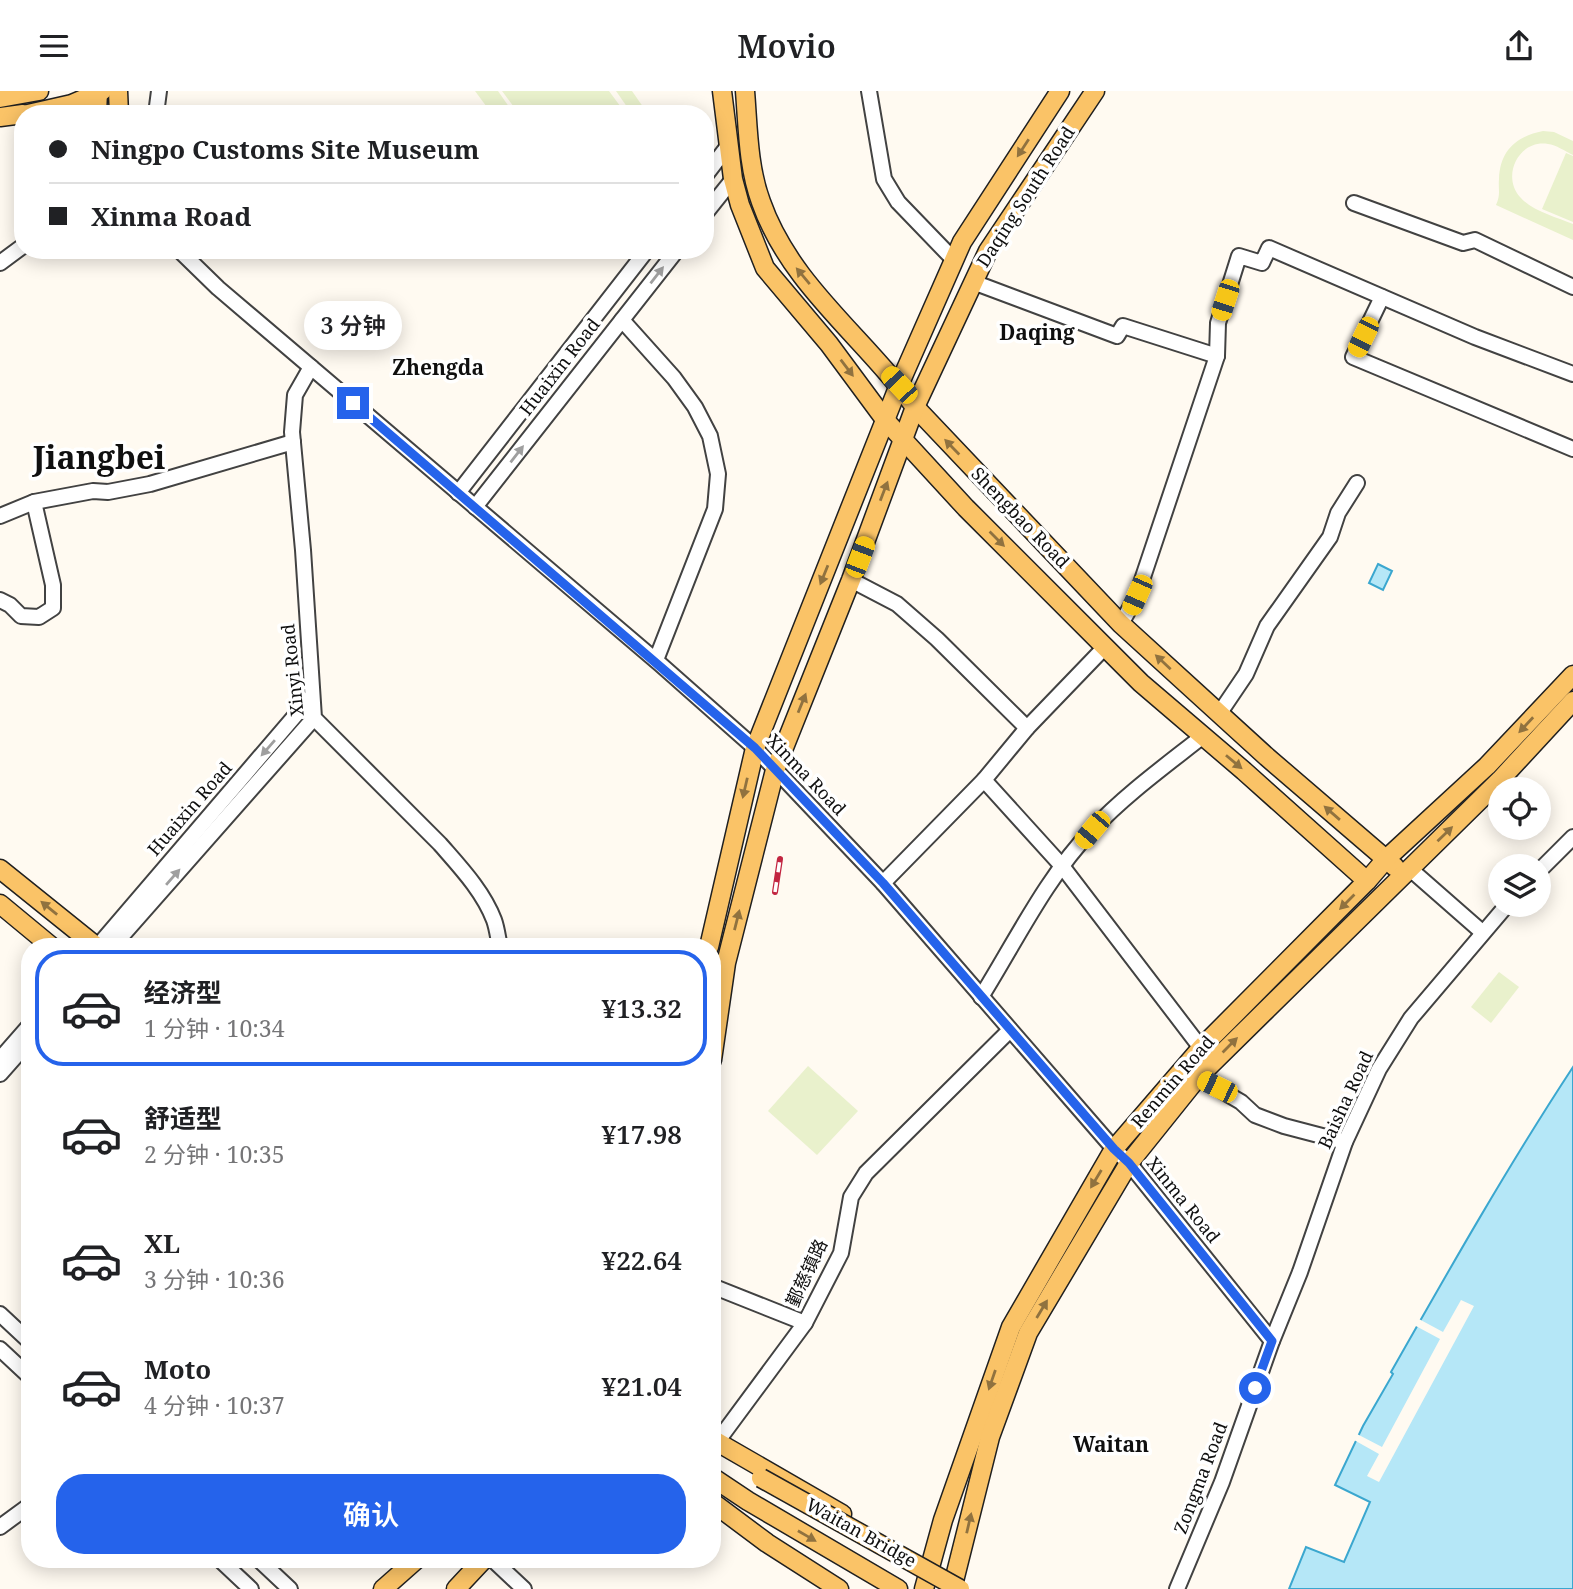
<!DOCTYPE html>
<html lang="zh">
<meta charset="utf-8">
<style>
:root{--surface:#fff;--page:#f6f6f6;--text:#202124;--muted:#757577;--line:#e0e0e0;--accent:#2563eb}
body{margin:0;font-family:"Noto Serif","Noto Sans SC",serif;background:var(--page);color:var(--text);height:100vh;display:flex;flex-direction:column;font-size:26px;white-space:nowrap}
*{box-sizing:border-box;margin:0}
p{font-size:23px;color:var(--muted)}
.icon{flex:none;width:38px;height:38px;fill:none;stroke:currentColor;stroke-width:2;stroke-linecap:round;stroke-linejoin:round}
.map{position:relative;flex:1;overflow:hidden}
.side{position:absolute;left:21px;top:847px;width:700px;height:630px;display:flex;flex-direction:column;background:var(--surface);border-radius:28px;box-shadow:0 4px 18px #0003}
.side>*{flex:none}
.banner{position:absolute;left:14px;top:14px;width:700px;height:154px;border-radius:28px;box-shadow:0 4px 18px #0003;display:grid;align-content:center;height:154px;padding:0 35px;background:var(--surface)}
.controls{position:absolute;left:1488px;top:686px;display:grid;gap:14px}
.controls a{display:grid;place-items:center;width:63px;height:63px;border-radius:50%;background:var(--surface);box-shadow:0 4px 18px #0003;font-size:35px}
.end{position:absolute;width:32px;height:32px;margin:-16px;border:9px solid #2563eb;background:#fff;box-shadow:0 0 0 4px #fff}
.from{border-radius:50%}
.bubble{position:absolute;height:49px;border-radius:24px;background:var(--surface);box-shadow:0 4px 18px #0003;font-size:23px;font-weight:600;line-height:49px;text-align:center}
.car{position:absolute;width:21px;height:42px;margin:-21px -10px;border-radius:9px;box-shadow:0 0 5px 2px #0007;background:linear-gradient(#f5c518 24%,#345 0 40%,#f5c518 0 76%,#345 0 86%,#f5c518 0)}
.banner b{display:flex;align-items:center;gap:24px;height:66px;font-size:26px}
.banner b+b{border-top:2px solid var(--line)}
.banner i{width:18px;height:18px;background:var(--text)}
ul{padding:12px 0 0;list-style:none}
li{display:flex;align-items:center;gap:21px;height:116px;margin:0 14px 10px;padding:0 21px;border:4px solid transparent;border-radius:28px}
li div{flex:1}
li b{display:block;font-size:26px}
li em{font-style:normal;font-weight:600}
li.active{border-color:var(--accent)}
li>.icon{width:63px;height:63px;stroke-width:1.5}
.button{display:flex;gap:14px;margin-top:auto;padding:14px 35px}
.button a{flex:1;height:80px;border-radius:28px;background:var(--accent);color:#fff;font-size:28px;font-weight:600;line-height:80px;text-align:center}
header{display:flex;justify-content:space-between;align-items:center;height:91px;padding:0 35px;background:var(--surface);font-size:32px;font-weight:600}
.map>svg:first-child{display:block}
.pitch{fill:#e9f1cc}
.water{fill:#b5e7f7;stroke:#3ba7cf;stroke-width:2}
.pier{fill:#fffaf1}
.lines{fill:none;stroke-linecap:round;stroke-linejoin:round}
.minor-casing{stroke:#424242;stroke-width:18}
.major-casing{stroke:#202020;stroke-width:21}
.minor{stroke:#fff;stroke-width:14}
.major{stroke:#fac367;stroke-width:18}
.rail-casing{stroke:#c22540;stroke-width:6}
.rail{stroke:#fff;stroke-width:3.5;stroke-dasharray:10;stroke-linecap:butt}
.major-bridge-casing{stroke:#202020;stroke-width:21;stroke-linecap:butt}
.major-bridge{stroke:#fac367;stroke-width:18}
.oneway{fill:#90723f}
.oneway2{fill:#9f9f9f}
.route{stroke:#2563eb;stroke-width:9}
.labels{text-anchor:middle;stroke-width:7;stroke-linejoin:round;paint-order:stroke}
.street-label{font-size:18px;fill:#0f0f0f;stroke:#fff}
.quarter-label{font-size:21px;font-weight:bold;fill:#0f0f0f;stroke:#fff}
.town-label{font-size:32px;font-weight:bold;fill:#0f0f0f;stroke:#fff}
</style>
<header><svg class="icon" aria-label="menu" viewBox="0 0 24 24"><path d="M4 6h16M4 12h16M4 18h16"/></svg>Movio<svg class="icon" aria-label="share" viewBox="0 0 24 24"><path d="M12 15V3M7 8l5-5 5 5M5 13v7h14v-7"/></svg></header>
<div class="map">
<svg width="1573" height="1498" viewBox="0 0 1573 1498">
<rect width="100%" height="100%" fill="#fffaf1"/>
<!-- pitch -->
<g class="pitch">
<polygon points="475,0 498,0 514,23 492,23"/>
<polygon points="502,0 609,0 626,23 519,23"/>
<polygon points="616,0 632,0 648,23 632,23"/>
<path d="M1543,40L1554,41L1573,50V64C1565,60 1556,54 1548,53C1519,48 1501,85 1520,106C1532,120 1556,126 1573,133V149L1496,114C1501,103 1498,99 1499,88C1500,59 1517,45 1543,40Z"/>
<polygon points="1566,62 1573,65 1573,131 1542,118"/>
<polygon points="1499,881 1519,896 1491,932 1471,916"/>
<polygon points="808,975 858,1020 817,1064 768,1020"/>
</g>
<!-- water -->
<g class="water">
<polygon points="1378,473 1392,480 1383,499 1369,492"/>
<path d="M1573,976V1498H1289L1306,1456L1344,1471L1370,1411L1335,1394L1363,1335L1393,1283L1391,1281C1450,1177 1508,1075 1573,976Z"/>
</g>
<!-- pier -->
<polygon class="pier" points="1461,1209 1474,1215 1379,1391 1367,1385 1379,1363 1354,1349 1357,1343 1382,1356 1440,1248 1414,1234 1417,1227 1443,1241"/>
<g class="lines">
<!-- minor casing -->
<g class="minor-casing">
<g id="minor">
<polyline points="869,0 884,88 898,111 954,169"/>
<polyline points="156,23 159,0"/>
<polyline points="705,85 728,55"/>
<polyline points="1354,112 1463,152 1475,149 1573,196"/>
<polyline points="705,123 733,88"/>
<polyline points="179,159 218,197 660,573 755,657 883,792 1114,1058 1129,1072 1272,1250"/>
<polyline points="0,172 23,155"/>
<polyline points="973,191 1117,245 1123,235 1217,265"/>
<polyline points="1382,206 1353,266 1573,358"/>
<polyline points="622,229 674,287 695,316 710,345 718,383 715,418 656,569"/>
<path d="M311,276L295,304L292,341L303,459L314,627L440,753C460,776 483,800 494,829C497,837 498,847 500,856"/>
<polyline points="458,402 647,159"/>
<polyline points="475,416 677,159"/>
<polyline points="0,425 34,411 93,400 108,401 150,393 293,351"/>
<polyline points="851,489 897,513 937,548 1027,637 984,689 883,792"/>
<polyline points="0,509 10,514 21,525 39,526 53,517 53,494 34,411"/>
<polyline points="1121,533 1137,504 1217,265 1218,232 1239,165 1262,172 1269,157 1475,246 1573,283"/>
<polyline points="1219,623 1246,583 1267,535 1330,446 1338,422 1357,392"/>
<polyline points="1027,637 1105,556"/>
<polyline points="984,689 1062,775 1201,957"/>
<polyline points="1409,777 1482,841"/>
<polyline points="1538,781 1573,746"/>
<polyline points="97,856 312,605"/>
<polyline points="112,856 314,627"/>
<path d="M981,906C1016,850 1046,787 1092,739C1125,704 1165,675 1203,645"/>
<polyline points="0,968 30,934"/>
<polyline points="0,983 30,949"/>
<polyline points="1198,986 1241,1011 1255,1024 1284,1035 1345,1051"/>
<polyline points="712,1195 805,1232"/>
<polyline points="0,1223 30,1251"/>
<polyline points="0,1258 30,1286"/>
<polyline points="717,1351 805,1232 841,1162 851,1106 866,1082 1010,939"/>
<polyline points="0,1436 30,1414"/>
<polyline points="219,1468 251,1498"/>
<polyline points="258,1468 290,1498"/>
<polyline points="492,1468 524,1498"/>
<polyline points="1177,1498 1222,1391 1272,1250 1300,1181 1345,1051 1379,978 1411,927 1507,814"/>
</g>
</g>
<!-- major casing -->
<g class="major-casing">
<g id="major">
<polyline points="118,0 119,23"/>
<polyline points="722,0 733,88 740,114 765,177 829,253 886,330 966,417 1141,592 1244,680 1367,790"/>
<path d="M745,0C748,37 748,76 761,111C790,194 865,247 915,316L1121,533L1267,666L1395,776"/>
<polyline points="0,7 39,0"/>
<polyline points="28,23 72,13 102,0"/>
<polyline points="97,23 98,0"/>
<polyline points="0,26 23,23"/>
<polyline points="0,778 97,856"/>
<polyline points="0,813 52,856"/>
<polyline points="709,856 755,657 899,294 962,151 1060,0"/>
<polyline points="712,969 726,872 775,679 851,489 915,316 988,160 1095,0"/>
<polyline points="712,1348 842,1423"/>
<polyline points="712,1386 748,1410 898,1498"/>
<polyline points="712,1411 767,1452 839,1498"/>
<polyline points="383,1498 417,1468"/>
<polyline points="456,1498 484,1468"/>
<polyline points="924,1498 943,1429 1011,1236 1114,1058 1201,957 1367,790 1386,768 1487,675 1573,584"/>
<polyline points="952,1498 990,1346 1028,1242 1129,1072 1198,986 1500,689 1573,610"/>
</g>
</g>
<!-- minor -->
<use href="#minor" class="minor"/>
<!-- major -->
<use href="#major" class="major"/>
<!-- rail casing -->
<g class="rail-casing">
<polyline id="rail" points="775,801 780,768"/>
</g>
<!-- rail -->
<use href="#rail" class="rail"/>
<!-- major-bridge casing -->
<g class="major-bridge-casing">
<polyline id="major-bridge" points="761,1387 960,1498"/>
</g>
<!-- major-bridge -->
<use href="#major-bridge" class="major-bridge"/>
</g>
<!-- one-way arrows -->
<defs><path id="oneway-solid" d="M-6-.8H1V-3.2L6.5 0L1 3.2V.8H-6Z" transform="scale(1.75)"/></defs>
<g class="oneway">
<use href="#oneway-solid" transform="translate(1023 57) rotate(123)"/>
<use href="#oneway-solid" transform="translate(803 185) rotate(-130)"/>
<use href="#oneway-solid" transform="translate(847 277) rotate(53)"/>
<use href="#oneway-solid" transform="translate(952 356) rotate(-134)"/>
<use href="#oneway-solid" transform="translate(884 400) rotate(-69)"/>
<use href="#oneway-solid" transform="translate(997 448) rotate(45)"/>
<use href="#oneway-solid" transform="translate(824 484) rotate(112)"/>
<use href="#oneway-solid" transform="translate(1163 571) rotate(-137)"/>
<use href="#oneway-solid" transform="translate(802 612) rotate(-68)"/>
<use href="#oneway-solid" transform="translate(1526 634) rotate(133)"/>
<use href="#oneway-solid" transform="translate(1234 671) rotate(40)"/>
<use href="#oneway-solid" transform="translate(745 697) rotate(103)"/>
<use href="#oneway-solid" transform="translate(1332 722) rotate(-139)"/>
<use href="#oneway-solid" transform="translate(1445 743) rotate(-44)"/>
<use href="#oneway-solid" transform="translate(1347 811) rotate(135)"/>
<use href="#oneway-solid" transform="translate(49 817) rotate(-141)"/>
<use href="#oneway-solid" transform="translate(737 829) rotate(-76)"/>
<use href="#oneway-solid" transform="translate(1230 954) rotate(-45)"/>
<use href="#oneway-solid" transform="translate(1096 1088) rotate(121)"/>
<use href="#oneway-solid" transform="translate(1042 1218) rotate(-59)"/>
<use href="#oneway-solid" transform="translate(992 1289) rotate(109)"/>
<use href="#oneway-solid" transform="translate(969 1432) rotate(-77)"/>
<use href="#oneway-solid" transform="translate(807 1445) rotate(30)"/>
</g>
<g class="oneway2">
<use href="#oneway-solid" transform="translate(657 184) rotate(-52)"/>
<use href="#oneway-solid" transform="translate(517 363) rotate(-52)"/>
<use href="#oneway-solid" transform="translate(268 657) rotate(131)"/>
<use href="#oneway-solid" transform="translate(173 786) rotate(-49)"/>
</g>
<g class="lines">
<!-- route -->
<polyline class="route" points="353,312 755,657 883,792 1114,1058 1129,1072 1272,1250 1255,1297"/>
</g>
<g class="labels">
<!-- street labels -->
<g class="street-label">
<text transform="translate(1026 106) rotate(-57)" y="6">Daqing South Road</text>
<text transform="translate(560 276) rotate(-52)" y="6">Huaixin Road</text>
<text transform="translate(1020 427) rotate(46)" y="6">Shengbao Road</text>
<text transform="translate(293 579) rotate(-96)" y="6">Xinyi Road</text>
<text transform="translate(806 684) rotate(46)" y="6">Xinma Road</text>
<text transform="translate(190 718) rotate(-49)" y="6">Huaixin Road</text>
<text transform="translate(1173 991) rotate(-49)" y="6">Renmin Road</text>
<text transform="translate(1346 1009) rotate(-65)" y="6">Baisha Road</text>
<text transform="translate(1183 1109) rotate(51)" y="6">Xinma Road</text>
<text transform="translate(807 1182) rotate(-65)" y="6">鄞慈镇路</text>
<text transform="translate(1201 1387) rotate(-69)" y="6">Zongma Road</text>
<text transform="translate(861 1442) rotate(29)" y="6">Waitan Bridge</text>
</g>
<!-- quarter labels -->
<g class="quarter-label">
<text x="1037" y="249">Daqing</text>
<text x="438" y="284">Zhengda</text>
<text x="1111" y="1361">Waitan</text>
</g>
<!-- town labels -->
<g class="town-label">
<text x="99" y="378">Jiangbei</text>
</g>
</g>
</svg>
<div class="controls">
<a><svg class="icon" aria-label="locate" viewBox="0 0 24 24"><circle cx="12" cy="12" r="6"/><path d="M12 2v4M12 18v4M2 12h4M18 12h4"/></svg></a>
<a><svg class="icon" aria-label="layers" viewBox="0 0 24 24"><path d="M12 4l9 5-9 5-9-5zM3 14l9 5 9-5"/></svg></a>
</div>
<i class="end from" style="left:1255px;top:1297px"></i>
<i class="end" style="left:353px;top:312px"></i>
<div class="bubble" style="left:304px;top:210px;width:98px">3 分钟</div>
<i class="car" style="left:1225px;top:209px;rotate:198deg"></i>
<i class="car" style="left:1363px;top:246px;rotate:206deg"></i>
<i class="car" style="left:899px;top:294px;rotate:317deg"></i>
<i class="car" style="left:860px;top:466px;rotate:21deg"></i>
<i class="car" style="left:1137px;top:504px;rotate:204deg"></i>
<i class="car" style="left:1092px;top:739px;rotate:220deg"></i>
<i class="car" style="left:1217px;top:996px;rotate:296deg"></i>
<div class="banner">
<b><i class="from"></i>Ningpo Customs Site Museum</b>
<b><i></i>Xinma Road</b>
</div>
<section class="side">
<ul>
<li class="active"><svg class="icon" aria-label="car" viewBox="0 0 24 24"><path d="M5 17H2v-5l4-1 3-4h7l3 4 3 1v5h-3M9 17h6M6 11h13"/><circle cx="7" cy="17" r="2"/><circle cx="17" cy="17" r="2"/></svg><div><b>经济型</b><p>1 分钟 · 10:34</p></div><em>¥13.32</em></li>
<li><svg class="icon" aria-label="car" viewBox="0 0 24 24"><path d="M5 17H2v-5l4-1 3-4h7l3 4 3 1v5h-3M9 17h6M6 11h13"/><circle cx="7" cy="17" r="2"/><circle cx="17" cy="17" r="2"/></svg><div><b>舒适型</b><p>2 分钟 · 10:35</p></div><em>¥17.98</em></li>
<li><svg class="icon" aria-label="car" viewBox="0 0 24 24"><path d="M5 17H2v-5l4-1 3-4h7l3 4 3 1v5h-3M9 17h6M6 11h13"/><circle cx="7" cy="17" r="2"/><circle cx="17" cy="17" r="2"/></svg><div><b>XL</b><p>3 分钟 · 10:36</p></div><em>¥22.64</em></li>
<li><svg class="icon" aria-label="car" viewBox="0 0 24 24"><path d="M5 17H2v-5l4-1 3-4h7l3 4 3 1v5h-3M9 17h6M6 11h13"/><circle cx="7" cy="17" r="2"/><circle cx="17" cy="17" r="2"/></svg><div><b>Moto</b><p>4 分钟 · 10:37</p></div><em>¥21.04</em></li>
</ul>
<div class="button"><a>确认</a></div>
</section>
</div>
